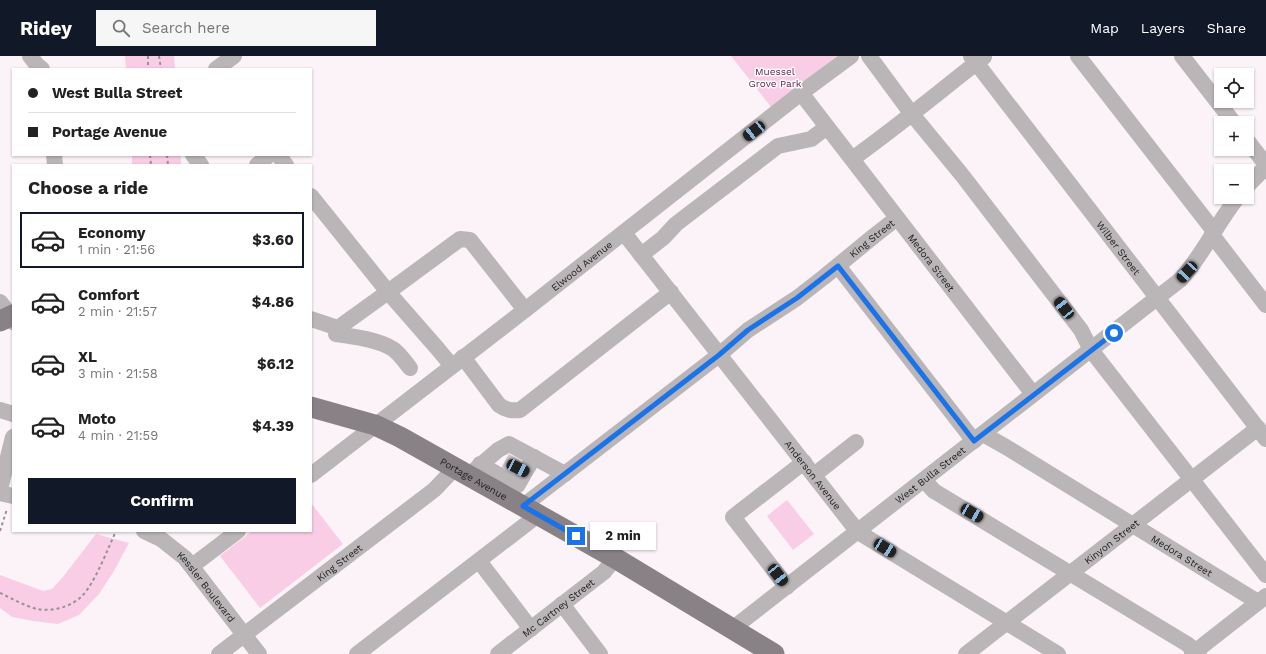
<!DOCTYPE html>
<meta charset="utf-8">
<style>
:root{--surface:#fff;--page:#f6f6f6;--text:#222;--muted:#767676;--line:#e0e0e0;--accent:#111827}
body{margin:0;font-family:"Work Sans",sans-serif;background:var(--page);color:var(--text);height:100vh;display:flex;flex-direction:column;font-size:15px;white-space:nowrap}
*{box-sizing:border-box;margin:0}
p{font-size:13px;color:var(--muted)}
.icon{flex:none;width:22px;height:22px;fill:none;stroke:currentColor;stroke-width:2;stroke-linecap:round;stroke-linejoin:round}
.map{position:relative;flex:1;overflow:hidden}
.panel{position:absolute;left:12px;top:108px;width:300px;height:368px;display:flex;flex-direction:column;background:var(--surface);border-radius:0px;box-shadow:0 1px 3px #0004}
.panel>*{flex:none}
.hud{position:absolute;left:12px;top:12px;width:300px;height:88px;border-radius:0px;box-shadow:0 1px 3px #0004;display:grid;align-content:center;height:88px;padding:0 16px;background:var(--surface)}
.fabs{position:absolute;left:1214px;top:12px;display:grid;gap:8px}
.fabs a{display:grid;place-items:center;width:40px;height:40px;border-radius:0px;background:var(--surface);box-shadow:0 1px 3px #0004;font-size:20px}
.end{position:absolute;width:18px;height:18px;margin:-9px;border:5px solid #1a73e8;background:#fff;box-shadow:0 0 0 2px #fff}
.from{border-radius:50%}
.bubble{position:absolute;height:28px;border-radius:0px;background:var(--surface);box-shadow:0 1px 3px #0004;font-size:13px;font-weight:700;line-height:28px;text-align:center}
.car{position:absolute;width:12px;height:24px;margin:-12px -6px;border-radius:5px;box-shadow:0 0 3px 1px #0007;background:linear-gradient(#222 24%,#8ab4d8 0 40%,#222 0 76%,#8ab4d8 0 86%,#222 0)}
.hud b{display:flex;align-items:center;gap:14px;height:38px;font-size:15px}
.hud b+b{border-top:1px solid var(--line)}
.hud i{width:10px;height:10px;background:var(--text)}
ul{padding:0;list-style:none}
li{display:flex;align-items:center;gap:12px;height:56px;margin:0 8px 6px;padding:0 8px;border:2px solid transparent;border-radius:0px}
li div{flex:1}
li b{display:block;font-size:15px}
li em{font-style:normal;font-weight:700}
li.active{border-color:var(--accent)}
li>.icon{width:36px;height:36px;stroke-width:1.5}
h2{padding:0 16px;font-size:18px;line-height:48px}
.primary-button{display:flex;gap:8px;margin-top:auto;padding:8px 16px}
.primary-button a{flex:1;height:46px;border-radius:0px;background:var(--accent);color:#fff;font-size:16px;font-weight:700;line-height:46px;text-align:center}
header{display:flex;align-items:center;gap:24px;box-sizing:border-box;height:56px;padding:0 20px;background:var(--accent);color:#fff}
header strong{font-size:19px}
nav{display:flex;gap:22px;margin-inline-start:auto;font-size:14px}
.search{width:280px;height:36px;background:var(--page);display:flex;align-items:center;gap:10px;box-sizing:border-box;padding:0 14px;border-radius:0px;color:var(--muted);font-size:15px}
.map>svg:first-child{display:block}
.green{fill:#facde7}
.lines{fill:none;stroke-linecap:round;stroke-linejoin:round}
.minor-tunnel{stroke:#d1c9cd;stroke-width:16;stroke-dasharray:16 8;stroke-linecap:butt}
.path{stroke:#979194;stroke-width:2;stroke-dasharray:3 3;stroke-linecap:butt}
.minor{stroke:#bab6b8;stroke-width:16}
.major{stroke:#888185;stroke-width:21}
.route{stroke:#1a73e8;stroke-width:5}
.labels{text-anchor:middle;stroke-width:3;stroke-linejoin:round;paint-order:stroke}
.park-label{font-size:10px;fill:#62164b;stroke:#fff}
.street-label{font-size:10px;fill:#232021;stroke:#fff}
</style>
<header>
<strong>Ridey</strong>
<div class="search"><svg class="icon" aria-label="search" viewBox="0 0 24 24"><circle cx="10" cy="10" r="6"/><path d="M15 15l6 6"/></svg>Search here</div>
<nav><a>Map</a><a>Layers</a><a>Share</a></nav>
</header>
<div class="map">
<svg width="1266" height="598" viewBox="0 0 1266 598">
<rect width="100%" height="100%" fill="#fcf3f8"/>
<!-- green -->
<g class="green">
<polygon points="125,0 174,0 175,13 126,13"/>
<polygon points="731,0 837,0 771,51"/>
<rect x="132" y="99" width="49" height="10"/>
<polygon points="787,444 814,478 793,494 767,460"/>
<polygon points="311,447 343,488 260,552 220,500 252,475 311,475"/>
<polygon points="96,478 129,487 114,515 99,538 79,559 58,568 33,565 12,561 0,552 0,519 43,535 52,533 63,521"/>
</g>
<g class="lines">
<!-- minor-tunnel -->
<polyline class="minor-tunnel" points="505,405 518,412"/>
<!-- path -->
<g class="path">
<polyline points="148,0 148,13"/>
<polyline points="159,0 161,13"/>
<polyline points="150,99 151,109"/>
<polyline points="167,99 168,109"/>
<polyline points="0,475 7,453"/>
<path d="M0,537C11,542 25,550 37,553C52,556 71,551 82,540C95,527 108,492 116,475"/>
</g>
<!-- minor -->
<g class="minor">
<polyline points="30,0 37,9 42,13"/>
<polyline points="869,0 911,57 962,119 1081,274 1091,294 1266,519"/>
<path id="s1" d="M971,0L1266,383"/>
<polyline points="1078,0 1214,175"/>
<polyline points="1182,0 1234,67"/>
<polyline points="216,13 234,0"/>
<path id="s2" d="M801,37L1033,338"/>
<polyline points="1247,84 1266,109"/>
<polyline points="54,99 55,109"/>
<polyline points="193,99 201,109"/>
<polyline points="278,99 286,109"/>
<path d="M852,103C897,71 940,35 984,1"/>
<polyline points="257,109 269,99"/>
<polyline points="1247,130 1266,111"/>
<polyline points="311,140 388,236 338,272 311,263"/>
<path id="s3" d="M624,177L858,476L1058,598"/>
<polyline points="1212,179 1266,249"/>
<polyline points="641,199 663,182 676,168 778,90 811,83 827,71"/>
<polyline points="838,210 974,385"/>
<polyline points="0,246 11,260 13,266"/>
<path d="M336,278C354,281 377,283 393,293C400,298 405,306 410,312"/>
<path d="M463,301L499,349C506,354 511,355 520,354L671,236"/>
<polyline points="452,310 437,292 388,236 460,183 470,184 525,254"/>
<polyline points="0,354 13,358"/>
<path id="s4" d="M983,378L1006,391L1258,546"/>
<polyline points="480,408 517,430 534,401"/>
<path id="s5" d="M311,419L525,254L801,37L851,0"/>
<polyline points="469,419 498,394 509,388 565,418"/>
<polyline points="814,419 856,386"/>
<polyline points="924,424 934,435 1187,588 1199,598"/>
<polyline points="0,433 13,381"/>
<polyline points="0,437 13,440"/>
<path id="s6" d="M523,450L719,299L748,274L797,242L824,221L874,180L897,162"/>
<path id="s7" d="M144,475L161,483L185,502L259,598"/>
<polyline points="479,505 531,573"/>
<polyline points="192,510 238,475"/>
<polyline points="787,531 733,461 804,406"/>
<polyline points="562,548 600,598"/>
<path id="s8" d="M732,573L1180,224C1204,198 1216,168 1238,141"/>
<path id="s9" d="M219,598L434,434L456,411"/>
<polyline points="357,598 538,459"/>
<path id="s10" d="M498,598L604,516L615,502"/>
<path id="s11" d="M966,598L1258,372"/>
<polyline points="1192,598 1266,540"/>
</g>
<!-- major -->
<g class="major">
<polyline points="0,265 13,259"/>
<path id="s12" d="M311,351L375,369L400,381L615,502L774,598"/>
</g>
</g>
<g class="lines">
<!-- route -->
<polyline class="route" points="576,480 523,450 719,299 748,274 797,242 838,210 974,385 1114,277"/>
</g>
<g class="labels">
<!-- park labels -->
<g class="park-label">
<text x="775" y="19">Muessel<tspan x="775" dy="12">Grove Park</tspan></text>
</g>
<!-- street labels -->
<g class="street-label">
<text dy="4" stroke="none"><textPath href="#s6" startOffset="440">King Street</textPath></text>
<text dy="4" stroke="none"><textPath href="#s1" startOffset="242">Wilber Street</textPath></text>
<text dy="4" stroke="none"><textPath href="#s2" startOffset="214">Medora Street</textPath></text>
<text dy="4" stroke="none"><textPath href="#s5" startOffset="342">Elwood Avenue</textPath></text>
<text dy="4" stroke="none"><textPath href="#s3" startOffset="307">Anderson Avenue</textPath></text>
<text dy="4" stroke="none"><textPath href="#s8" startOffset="251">West Bulla Street</textPath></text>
<text dy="4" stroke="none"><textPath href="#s12" startOffset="179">Portage Avenue</textPath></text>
<text dy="4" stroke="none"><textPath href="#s11" startOffset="184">Kinyon Street</textPath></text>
<text dy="4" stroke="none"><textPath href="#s4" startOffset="233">Medora Street</textPath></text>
<text dy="4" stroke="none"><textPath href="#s9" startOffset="151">King Street</textPath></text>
<text dy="4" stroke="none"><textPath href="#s7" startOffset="85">Kessler Boulevard</textPath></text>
<text dy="4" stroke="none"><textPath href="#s10" startOffset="76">Mc Cartney Street</textPath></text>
</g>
</g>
</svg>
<div class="fabs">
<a><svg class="icon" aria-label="locate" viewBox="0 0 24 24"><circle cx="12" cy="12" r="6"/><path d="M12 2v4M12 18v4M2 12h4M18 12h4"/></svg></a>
<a>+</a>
<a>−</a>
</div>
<i class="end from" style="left:1114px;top:277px"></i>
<i class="end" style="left:576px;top:480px"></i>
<div class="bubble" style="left:590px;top:466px;width:66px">2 min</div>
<i class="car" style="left:754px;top:75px;rotate:232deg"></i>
<i class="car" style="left:1187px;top:216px;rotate:223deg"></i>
<i class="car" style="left:1064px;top:252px;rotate:322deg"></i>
<i class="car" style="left:518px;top:412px;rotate:117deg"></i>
<i class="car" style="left:972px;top:457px;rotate:120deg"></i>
<i class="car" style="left:885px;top:492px;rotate:122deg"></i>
<i class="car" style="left:778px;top:519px;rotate:142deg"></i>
<div class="hud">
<b><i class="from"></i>West Bulla Street</b>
<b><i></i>Portage Avenue</b>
</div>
<section class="panel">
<h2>Choose a ride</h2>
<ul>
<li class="active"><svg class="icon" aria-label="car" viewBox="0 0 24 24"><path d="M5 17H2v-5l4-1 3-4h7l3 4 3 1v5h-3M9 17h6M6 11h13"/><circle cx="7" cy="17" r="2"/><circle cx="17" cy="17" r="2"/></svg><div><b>Economy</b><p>1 min · 21:56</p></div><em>$3.60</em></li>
<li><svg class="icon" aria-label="car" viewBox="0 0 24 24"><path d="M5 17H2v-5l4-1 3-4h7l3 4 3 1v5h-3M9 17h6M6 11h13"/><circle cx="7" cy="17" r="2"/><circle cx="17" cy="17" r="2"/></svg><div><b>Comfort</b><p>2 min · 21:57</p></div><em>$4.86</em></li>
<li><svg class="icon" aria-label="car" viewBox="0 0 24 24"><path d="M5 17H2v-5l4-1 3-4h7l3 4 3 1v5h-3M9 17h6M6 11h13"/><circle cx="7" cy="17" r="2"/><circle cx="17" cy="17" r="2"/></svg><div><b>XL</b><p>3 min · 21:58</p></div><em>$6.12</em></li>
<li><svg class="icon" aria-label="car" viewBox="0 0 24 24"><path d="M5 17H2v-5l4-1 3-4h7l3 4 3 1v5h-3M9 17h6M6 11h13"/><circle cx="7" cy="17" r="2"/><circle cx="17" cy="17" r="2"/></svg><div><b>Moto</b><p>4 min · 21:59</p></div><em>$4.39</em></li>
</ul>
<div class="primary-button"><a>Confirm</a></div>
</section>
</div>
